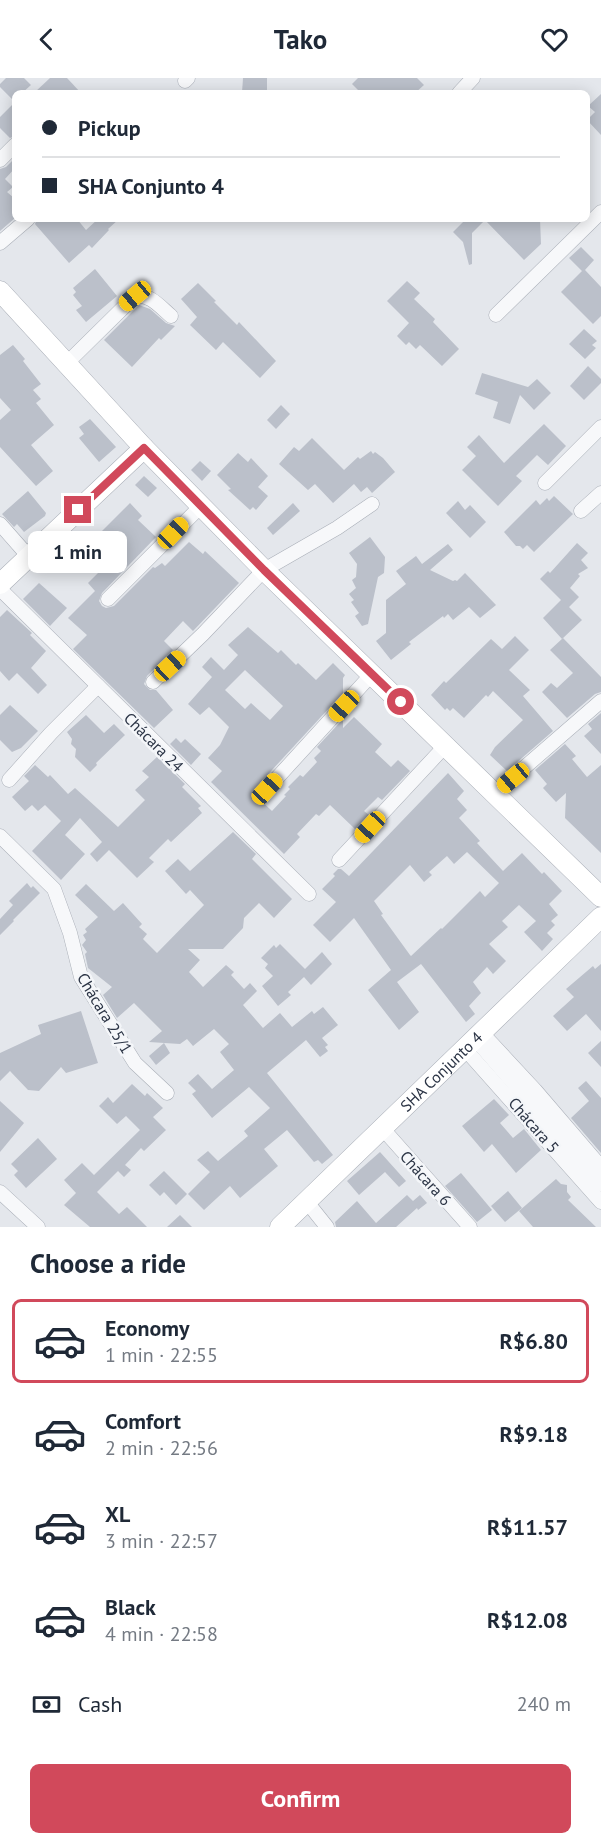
<!DOCTYPE html>
<meta charset="utf-8">
<style>
:root{--surface:#fff;--page:#f6f6f7;--text:#1f2937;--muted:#747a83;--line:#e0e1e3;--accent:#d1495b}
body{margin:0;font-family:"PT Sans",sans-serif;background:var(--page);color:var(--text);height:100vh;display:flex;flex-direction:column;font-size:22px;white-space:nowrap}
*{box-sizing:border-box;margin:0}
p{font-size:20px;color:var(--muted)}
.icon{flex:none;width:33px;height:33px;fill:none;stroke:currentColor;stroke-width:2;stroke-linecap:round;stroke-linejoin:round}
.map{position:relative;height:1149px;overflow:hidden}
.details{display:flex;flex-direction:column;background:var(--surface);flex:1}
.details>*{flex:none}
.banner{position:absolute;left:12px;top:12px;width:578px;height:132px;border-radius:9px;box-shadow:0 3px 15px #0003;display:grid;align-content:center;height:132px;padding:0 30px;background:var(--surface)}
.end{position:absolute;width:27px;height:27px;margin:-14px;border:8px solid #d1495b;background:#fff;box-shadow:0 0 0 3px #fff}
.from{border-radius:50%}
.bubble{position:absolute;height:42px;border-radius:9px;background:var(--surface);box-shadow:0 3px 15px #0003;font-size:20px;font-weight:700;line-height:42px;text-align:center}
.car{position:absolute;width:18px;height:36px;margin:-18px -9px;border-radius:8px;box-shadow:0 0 4px 2px #0007;background:linear-gradient(#f5c518 24%,#345 0 40%,#f5c518 0 76%,#345 0 86%,#f5c518 0)}
.banner b{display:flex;align-items:center;gap:21px;height:57px;font-size:22px}
.banner b+b{border-top:2px solid var(--line)}
.banner i{width:15px;height:15px;background:var(--text)}
ul{padding:0;list-style:none}
li{display:flex;align-items:center;gap:18px;height:84px;margin:0 12px 9px;padding:0 18px;border:3px solid transparent;border-radius:9px}
li div{flex:1}
li b{display:block;font-size:22px}
li em{font-style:normal;font-weight:700}
li.selected{border-color:var(--accent)}
li>.icon{width:54px;height:54px;stroke-width:1.5}
h2{padding:0 30px;font-size:27px;line-height:72px}
.pay{display:flex;align-items:center;gap:15px;height:66px;padding:0 30px;font-size:22px}
.pay p{margin-inline-start:auto}
.action{display:flex;gap:12px;margin-top:auto;padding:12px 30px}
.action a{flex:1;height:69px;border-radius:9px;background:var(--accent);color:#fff;font-size:24px;font-weight:700;line-height:69px;text-align:center}
header{display:flex;justify-content:space-between;align-items:center;height:78px;padding:0 30px;background:var(--surface);font-size:27px;font-weight:700}
.map>svg:first-child{display:block}
.building{fill:#bbc0ca;fill-rule:evenodd}
.lines{fill:none;stroke-linecap:round;stroke-linejoin:round}
.street-casing{stroke:#a9aeb7;stroke-width:15}
.secondary-casing{stroke:#a9aeb7;stroke-width:21}
.street{stroke:#f7f8fa;stroke-width:14}
.secondary{stroke:#fff;stroke-width:20}
.route{stroke:#d1495b;stroke-width:8}
.labels{text-anchor:middle;stroke-width:5;stroke-linejoin:round;paint-order:stroke}
.street-label{font-size:16px;fill:#2b3445;stroke:#f4f6f9}
</style>
<header><svg class="icon" aria-label="back" viewBox="0 0 24 24"><path d="M15 5l-7 7 7 7"/></svg>Tako<svg class="icon" aria-label="heart" viewBox="0 0 24 24"><path d="M12 20l-8-8c-3-5 5-10 8-4 3-6 11-1 8 4z"/></svg></header>
<div class="map">
<svg width="601" height="1149" viewBox="0 0 601 1149">
<rect width="100%" height="100%" fill="#e4e7ec"/>
<!-- building -->
<g class="building">
<polygon points="6,0 24,0 31,7 22,15 15,15 15,58 10,60 0,50 0,39 15,24 0,9 0,6"/>
<polygon points="50,0 67,0 81,15 34,15"/>
<polygon points="243,0 267,0 267,15 242,15"/>
<polygon points="358,0 417,0 424,7 415,15 361,15 352,6"/>
<polygon points="601,16 601,57 587,42 595,34 588,28"/>
<polygon points="15,80 15,90 5,101 13,109 7,114 15,121 15,140 0,153 0,91 6,89"/>
<polygon points="37,141 77,141 86,152 98,141 119,141 108,151 109,152 92,170 89,167 69,185 35,146"/>
<polygon points="466,141 540,141 541,166 524,182 485,142 472,155 472,186 469,187 463,164 453,154"/>
<polygon points="581,169 594,182 585,192 601,209 601,238 593,246 561,214 582,193 569,180"/>
<polygon points="95,191 117,218 86,244 76,232 82,228 73,217 76,214 73,210"/>
<polygon points="407,203 420,215 414,221 435,241 433,244 459,271 442,288 420,267 416,271 409,264 406,267 397,258 409,245 387,223"/>
<polygon points="198,205 216,223 214,224 237,247 239,244 276,283 260,300 223,264 216,272 190,247 197,239 181,221"/>
<polygon points="139,227 150,231 166,245 175,248 161,262 159,260 132,289 104,262"/>
<polygon points="584,251 597,263 592,267 596,270 585,281 569,266"/>
<polygon points="13,267 25,281 23,283 41,306 33,312 41,321 36,325 54,347 31,367 53,393 36,408 0,369 0,342 11,332 0,320 0,277"/>
<polygon points="588,288 601,301 601,305 584,322 570,308"/>
<polygon points="482,295 528,309 537,301 551,315 534,332 520,317 510,346 493,340 498,324 475,316"/>
<polygon points="281,327 290,336 276,351 267,342"/>
<polygon points="90,341 116,369 99,384 79,360 84,356 79,349"/>
<polygon points="544,346 566,368 548,387 537,377 516,398 522,403 498,428 462,392 476,378 467,369 479,357 504,385"/>
<polygon points="312,360 344,392 358,379 360,381 371,373 373,376 375,374 383,380 395,394 372,415 367,409 361,414 354,406 333,425 315,406 308,412 279,386 294,369 299,373"/>
<polygon points="238,375 248,384 251,380 268,398 258,409 268,418 256,432 253,429 250,432 228,412 231,411 217,397"/>
<polygon points="200,383 211,393 202,403 191,392"/>
<polygon points="144,398 157,410 148,419 135,407"/>
<polygon points="28,413 46,435 45,438 24,454 17,446 14,449 2,436"/>
<polygon points="554,418 573,436 534,474 527,467 523,471 520,468 516,468 504,454 536,422 540,427 547,420 549,423"/>
<polygon points="458,423 465,432 470,427 486,444 470,460 446,435"/>
<polygon points="130,425 142,438 138,442 156,459 102,515 99,523 102,528 106,530 114,528 153,489 155,490 162,485 165,488 189,464 203,476 205,473 239,505 193,553 183,543 164,563 173,572 147,598 144,606 150,612 156,612 173,632 154,650 73,571 87,557 68,540 95,513 88,505 117,476 111,470 113,468 100,455"/>
<polygon points="293,425 300,433 273,457 267,450"/>
<polygon points="370,459 385,479 384,495 378,499 368,546 362,548 355,538 359,535 351,524 354,522 349,516 356,510 352,502 356,499 357,486 349,475"/>
<polygon points="577,465 588,475 581,482 588,490 578,496 580,498 570,510 579,519 569,529 582,542 562,561 543,540 561,522 540,501 548,493 550,495"/>
<polygon points="448,466 453,472 430,492 453,503 455,502 457,503 465,495 496,527 480,540 469,529 453,542 448,536 444,540 443,538 409,564 411,566 391,582 376,563 386,555 386,522 406,506 396,493 416,478 422,486"/>
<polygon points="39,505 67,530 50,548 23,521"/>
<polygon points="7,532 32,555 30,557 46,573 31,590 47,607 38,616 17,595 9,603 0,593 0,539"/>
<path d="M248,549L278,575L281,572L296,587L298,585L316,602L333,585L345,597L343,600V615L260,705L259,714L255,717L272,733L286,718L284,717L290,711L288,709L300,697L303,699L317,684L314,680L321,673L317,669L343,641V650L354,639L382,666L375,674L391,689L398,682L410,693L382,722L378,719L364,733L369,737L355,751L330,727L319,738L316,736L297,756L300,759L284,776L211,704L222,693L208,680L220,667L229,649L209,629L200,637L188,626L212,599L202,589L211,579L224,592L238,577L228,567ZM245,592L283,628L270,642L251,625L245,631L225,612Z"/>
<polygon points="515,558 529,572 509,592 530,612 523,618 553,653 507,693 490,677 495,669 523,642 493,613 488,619 486,617 464,640 453,630 450,633 447,630 445,632 431,617 444,603 446,605 491,561 502,571"/>
<polygon points="563,560 601,599 601,614 595,616 567,640 542,614 551,605 557,610 573,595 550,572"/>
<polygon points="10,627 38,653 21,670 12,674 0,662 0,637"/>
<polygon points="601,635 601,676 584,658 592,651 588,646"/>
<polygon points="86,637 104,655 114,646 125,657 96,685 97,687 90,694 75,679 76,671 71,666 72,661 67,654"/>
<polygon points="176,660 181,665 185,661 201,676 191,687 170,666"/>
<polygon points="565,666 576,678 572,681 587,699 601,687 601,775 565,740 566,715 556,724 543,710 547,706 535,692"/>
<polygon points="157,679 185,706 182,709 201,728 198,730 202,735 171,764 168,761 149,780 154,784 137,800 109,772 97,784 90,776 102,764 80,740 65,757 85,776 61,802 32,773 61,743 45,727 38,733 32,727 25,733 12,719 29,703 24,698 35,687 48,699 50,697 68,716 75,710 118,749 145,722 135,712 149,699 142,693"/>
<path d="M448,695L464,713L457,721L467,732L459,740L480,763L477,765L503,793L522,775L542,796L544,794L562,813L549,826L558,837L551,843L555,847L547,855L553,861L542,873L524,854L536,843L519,827L502,843L508,849L489,866L506,883L493,896L487,889L473,904L481,915L469,928L475,936L466,944L421,886L397,904L419,934L399,952L368,912L391,892L354,840L330,864L313,847L336,824L322,811L335,798L333,796L338,791H341L349,798ZM467,774L499,805L485,819L480,813L442,851L441,850L411,878L410,877L381,837L383,836L374,823L410,787L424,804L432,797L429,794L447,778L454,786Z"/>
<polygon points="233,754 256,776 252,781 292,821 274,840 259,825 244,840 243,850 223,871 188,871 200,882 189,894 203,909 226,887 234,894 231,897 244,911 250,905 257,913 243,927 263,950 280,935 292,949 312,933 314,936 323,929 338,947 322,960 328,967 325,969 328,973 320,979 306,962 267,995 333,1077 322,1086 318,1082 314,1084 287,1052 264,1071 278,1088 240,1120 230,1108 204,1132 188,1116 210,1094 197,1082 208,1073 218,1083 248,1058 244,1053 270,1030 249,1009 212,1040 192,1016 196,1013 188,1005 198,996 212,1011 234,992 220,974 229,966 214,951 193,968 187,961 180,966 149,964 162,953 134,925 117,940 103,917 112,909 88,890 85,876 87,874 82,867 86,862 83,857 87,854 85,851 98,839 75,817 86,806 114,833 123,825 142,846 139,849 147,856 143,861 157,875 204,827 190,812 186,816 165,793 178,781 190,793"/>
<polygon points="27,805 31,810 33,808 40,815 13,842 14,843 0,857 0,841 13,827 9,823"/>
<polygon points="280,866 305,891 322,874 332,886 311,907 304,899 288,914 291,917 278,928 262,908 273,898 265,890 268,886 261,880 274,867 276,870"/>
<polygon points="601,886 601,953 586,936 567,953 553,938 574,919 566,911 593,888 595,891"/>
<polygon points="81,933 98,985 66,995 61,989 39,1013 28,1012 10,993 0,1003 0,975 41,956 38,947"/>
<polygon points="601,963 601,989 588,975"/>
<polygon points="164,965 170,975 156,987 149,978"/>
<polygon points="586,1003 601,1020 601,1075 571,1040 589,1023 578,1010"/>
<polygon points="132,1006 145,1018 147,1015 163,1030 153,1039 166,1052 144,1073 141,1070 125,1087 131,1092 124,1099 118,1093 97,1114 119,1136 127,1129 147,1149 90,1149 64,1127 76,1115 64,1102 82,1085 94,1097 140,1052 126,1038 117,1046 99,1028 108,1019 113,1025"/>
<polygon points="494,1021 509,1037 500,1045 513,1060 524,1051 541,1072 516,1095 492,1066 484,1074 462,1048"/>
<polygon points="0,1023 24,1045 0,1074"/>
<polygon points="38,1060 57,1081 26,1110 14,1097 18,1093 11,1086"/>
<polygon points="380,1074 406,1103 399,1109 385,1094 359,1117 347,1103"/>
<polygon points="164,1093 187,1116 176,1127 164,1114 160,1118 149,1107"/>
<polygon points="461,1095 492,1132 477,1144 445,1108"/>
<polygon points="556,1101 561,1106 567,1107 567,1114 571,1119 568,1122 596,1149 533,1149 519,1133"/>
<polygon points="508,1113 522,1130 505,1144 491,1128"/>
<polygon points="407,1117 413,1123 420,1117 427,1125 418,1132 417,1130 396,1149 336,1149 335,1144 357,1123 376,1145"/>
<polygon points="180,1137 192,1149 167,1149"/>
</g>
<g class="lines">
<!-- street casing -->
<g class="street-casing">
<g id="street">
<polyline points="185,3 188,0"/>
<polyline points="459,15 473,0"/>
<polyline points="0,82 15,67"/>
<polyline points="0,165 28,141"/>
<polyline points="496,237 601,134"/>
<path d="M67,285L135,218C151,216 160,229 171,238"/>
<polyline points="545,405 601,349"/>
<polyline points="581,433 601,415"/>
<polyline points="0,446 29,479"/>
<polyline points="0,511 309,816"/>
<polyline points="108,521 201,428"/>
<polyline points="153,604 203,556 264,492 337,450 372,426"/>
<polyline points="9,702 51,655 98,608"/>
<polyline points="267,711 372,596"/>
<polyline points="495,715 601,623"/>
<polyline points="0,758 54,811 70,855 81,899 135,985 167,1015"/>
<polyline points="339,782 446,667"/>
<polyline points="482,955 535,1012 601,1089"/>
<polyline points="475,961 601,1106"/>
<polyline points="465,971 601,1124"/>
<polyline points="383,1051 470,1149"/>
<polyline points="0,1114 38,1149"/>
<polyline points="307,1124 327,1149"/>
</g>
</g>
<!-- secondary casing -->
<g class="secondary-casing">
<g id="secondary">
<polyline points="0,213 144,370 264,492 601,819"/>
<polyline points="0,506 144,370"/>
<path id="s1" d="M280,1149L601,839"/>
</g>
</g>
<!-- street -->
<use href="#street" class="street"/>
<!-- secondary -->
<use href="#secondary" class="secondary"/>
</g>
<g class="lines">
<!-- route -->
<polyline class="route" points="78,432 144,370 264,492 401,624"/>
</g>
<g class="labels">
<!-- street labels -->
<g class="street-label">
<text transform="translate(154 664) rotate(45)" y="6">Chácara 24</text>
<text transform="translate(105 935) rotate(59)" y="6">Chácara 25/1</text>
<text dy="6" stroke="none"><textPath href="#s1" startOffset="224">SHA Conjunto 4</textPath></text>
<text transform="translate(534 1047) rotate(49)" y="6">Chácara 5</text>
<text transform="translate(426 1100) rotate(48)" y="6">Chácara 6</text>
</g>
</g>
</svg>
<i class="end from" style="left:401px;top:624px"></i>
<i class="end" style="left:78px;top:432px"></i>
<div class="bubble" style="left:28px;top:453px;width:99px">1 min</div>
<i class="car" style="left:135px;top:218px;rotate:230deg"></i>
<i class="car" style="left:173px;top:455px;rotate:44deg"></i>
<i class="car" style="left:170px;top:588px;rotate:47deg"></i>
<i class="car" style="left:344px;top:628px;rotate:223deg"></i>
<i class="car" style="left:513px;top:700px;rotate:230deg"></i>
<i class="car" style="left:267px;top:711px;rotate:43deg"></i>
<i class="car" style="left:370px;top:749px;rotate:223deg"></i>
<div class="banner">
<b><i class="from"></i>Pickup</b>
<b><i></i>SHA Conjunto 4</b>
</div>
</div>
<section class="details">
<h2>Choose a ride</h2>
<ul>
<li class="selected"><svg class="icon" aria-label="car" viewBox="0 0 24 24"><path d="M5 17H2v-5l4-1 3-4h7l3 4 3 1v5h-3M9 17h6M6 11h13"/><circle cx="7" cy="17" r="2"/><circle cx="17" cy="17" r="2"/></svg><div><b>Economy</b><p>1 min · 22:55</p></div><em>R$6.80</em></li>
<li><svg class="icon" aria-label="car" viewBox="0 0 24 24"><path d="M5 17H2v-5l4-1 3-4h7l3 4 3 1v5h-3M9 17h6M6 11h13"/><circle cx="7" cy="17" r="2"/><circle cx="17" cy="17" r="2"/></svg><div><b>Comfort</b><p>2 min · 22:56</p></div><em>R$9.18</em></li>
<li><svg class="icon" aria-label="car" viewBox="0 0 24 24"><path d="M5 17H2v-5l4-1 3-4h7l3 4 3 1v5h-3M9 17h6M6 11h13"/><circle cx="7" cy="17" r="2"/><circle cx="17" cy="17" r="2"/></svg><div><b>XL</b><p>3 min · 22:57</p></div><em>R$11.57</em></li>
<li><svg class="icon" aria-label="car" viewBox="0 0 24 24"><path d="M5 17H2v-5l4-1 3-4h7l3 4 3 1v5h-3M9 17h6M6 11h13"/><circle cx="7" cy="17" r="2"/><circle cx="17" cy="17" r="2"/></svg><div><b>Black</b><p>4 min · 22:58</p></div><em>R$12.08</em></li>
</ul>
<div class="pay"><svg class="icon" aria-label="cash" viewBox="0 0 24 24"><path d="M3 7h18v10H3z"/><circle cx="12" cy="12" r="2"/></svg>Cash<p>240 m</p></div>
<div class="action"><a>Confirm</a></div>
</section>
